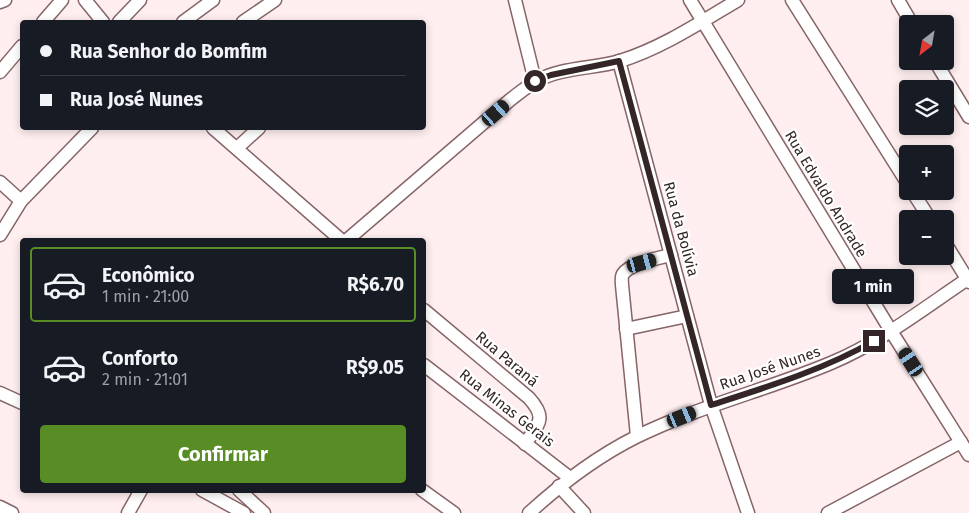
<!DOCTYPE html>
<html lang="pt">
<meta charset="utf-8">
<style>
:root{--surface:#171b24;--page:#242831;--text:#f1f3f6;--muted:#9ea1a6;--line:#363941;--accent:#588d26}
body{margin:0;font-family:"Fira Sans",sans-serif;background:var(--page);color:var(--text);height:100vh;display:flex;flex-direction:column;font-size:19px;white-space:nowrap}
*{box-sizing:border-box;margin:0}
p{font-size:16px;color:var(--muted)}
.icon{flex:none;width:28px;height:28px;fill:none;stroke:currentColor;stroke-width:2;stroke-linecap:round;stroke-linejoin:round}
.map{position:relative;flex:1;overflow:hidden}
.details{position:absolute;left:20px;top:238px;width:406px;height:255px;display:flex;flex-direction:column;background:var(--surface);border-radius:5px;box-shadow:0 2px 8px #0003}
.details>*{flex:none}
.top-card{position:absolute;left:20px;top:20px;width:406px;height:110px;border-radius:5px;box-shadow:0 2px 8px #0003;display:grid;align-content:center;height:110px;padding:0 20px;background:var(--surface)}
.needle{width:32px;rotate:211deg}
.buttons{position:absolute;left:899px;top:15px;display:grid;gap:10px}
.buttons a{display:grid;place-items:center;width:55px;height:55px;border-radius:5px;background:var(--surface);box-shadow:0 2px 8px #0003;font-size:25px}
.end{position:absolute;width:22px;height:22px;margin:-11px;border:6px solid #342626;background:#fff;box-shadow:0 0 0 2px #fff}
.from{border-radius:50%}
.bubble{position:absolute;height:35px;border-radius:5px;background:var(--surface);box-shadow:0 2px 8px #0003;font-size:16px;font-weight:700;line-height:35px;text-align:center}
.car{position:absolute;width:15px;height:30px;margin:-15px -8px;border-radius:6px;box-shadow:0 0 4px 1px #0007;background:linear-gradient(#222 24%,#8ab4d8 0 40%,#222 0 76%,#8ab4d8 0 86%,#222 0)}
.top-card b{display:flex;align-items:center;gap:18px;height:48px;font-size:19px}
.top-card b+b{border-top:1px solid var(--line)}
.top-card i{width:12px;height:12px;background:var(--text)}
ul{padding:9px 0 0;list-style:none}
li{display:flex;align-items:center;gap:15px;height:75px;margin:0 10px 8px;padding:0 10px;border:2px solid transparent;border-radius:5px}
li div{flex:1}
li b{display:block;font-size:19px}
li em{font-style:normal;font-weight:700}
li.on{border-color:var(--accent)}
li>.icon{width:45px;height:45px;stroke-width:1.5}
.action{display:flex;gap:10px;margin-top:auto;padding:10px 20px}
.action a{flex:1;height:58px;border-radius:5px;background:var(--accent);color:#fff;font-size:20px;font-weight:700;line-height:58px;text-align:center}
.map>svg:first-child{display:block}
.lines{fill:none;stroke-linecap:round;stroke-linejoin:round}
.street-casing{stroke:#866566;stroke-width:15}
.street{stroke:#fff;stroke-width:12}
.route{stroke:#342626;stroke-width:6}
.labels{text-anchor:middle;stroke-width:4.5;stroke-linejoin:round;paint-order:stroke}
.street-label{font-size:15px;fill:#342626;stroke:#fff}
</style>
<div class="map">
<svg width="969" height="513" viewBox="0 0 969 513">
<rect width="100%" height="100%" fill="#feeeef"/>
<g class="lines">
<!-- street casing -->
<g class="street-casing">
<g id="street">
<polyline points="85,0 103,22"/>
<polyline points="515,0 535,81"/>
<polyline points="690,0 891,331 969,455"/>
<polyline points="792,0 908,184"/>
<polyline points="898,0 912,24"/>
<polyline points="0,2 5,0"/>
<polyline points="43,22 62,0"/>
<polyline points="119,22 140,0"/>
<polyline points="183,22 213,0"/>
<polyline points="243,22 275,0"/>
<polyline points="619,61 711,405 748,513"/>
<polyline points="935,61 969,117"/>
<polyline points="0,72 22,46"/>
<polyline points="213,128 341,240"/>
<polyline points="237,148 259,128"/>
<polyline points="0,182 21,201"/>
<polyline points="912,191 930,219"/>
<polyline points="0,235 21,201 92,128"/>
<path d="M347,240L510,100C518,94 526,87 535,82C560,67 593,69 620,61C662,48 701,22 738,0"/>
<polyline points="945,243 969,282"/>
<path d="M424,310L529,398C548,419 538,424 525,444"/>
<polyline points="626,329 687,316"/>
<polyline points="424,365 570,478"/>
<polyline points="0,393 22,403"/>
<path d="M637,436L622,285C622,282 621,277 623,274C630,263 659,258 671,255"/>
<polyline points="559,486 584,513"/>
<polyline points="202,490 244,513"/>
<polyline points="239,490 264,513"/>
<polyline points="422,490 454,513"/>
<polyline points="0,507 12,513"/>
<polyline points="128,513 141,490"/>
<path d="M529,513C562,483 596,457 636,437C699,406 767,390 831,363C881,342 924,308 969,278"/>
<polyline points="828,513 961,442"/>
</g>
</g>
<!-- street -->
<use href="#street" class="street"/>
</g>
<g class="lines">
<!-- route -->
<path class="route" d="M535,81L551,75L619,61L711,405C767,387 823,370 874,341"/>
</g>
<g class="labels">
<!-- street labels -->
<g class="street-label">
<text transform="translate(826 194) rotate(59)" y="5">Rua Edvaldo Andrade</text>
<text transform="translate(681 229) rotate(75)" y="5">Rua da Bolívia</text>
<text transform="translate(507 359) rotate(40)" y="5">Rua Paraná</text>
<text transform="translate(770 368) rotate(-19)" y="5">Rua José Nunes</text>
<text transform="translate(507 408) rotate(38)" y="5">Rua Minas Gerais</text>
</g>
</g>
</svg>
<div class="buttons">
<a><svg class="needle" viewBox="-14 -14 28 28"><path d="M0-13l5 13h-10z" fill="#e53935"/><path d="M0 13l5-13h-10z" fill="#9ea1a6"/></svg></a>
<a><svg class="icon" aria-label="layers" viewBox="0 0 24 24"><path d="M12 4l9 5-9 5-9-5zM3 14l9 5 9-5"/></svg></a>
<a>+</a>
<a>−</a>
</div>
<i class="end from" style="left:535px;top:81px"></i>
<i class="end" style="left:874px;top:341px"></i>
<div class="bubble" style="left:832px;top:269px;width:82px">1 min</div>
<i class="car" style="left:496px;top:113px;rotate:49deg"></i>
<i class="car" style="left:642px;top:263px;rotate:75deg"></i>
<i class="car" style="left:911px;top:362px;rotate:327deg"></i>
<i class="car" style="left:682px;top:417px;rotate:68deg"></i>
<div class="top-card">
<b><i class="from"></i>Rua Senhor do Bomfim</b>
<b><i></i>Rua José Nunes</b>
</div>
<section class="details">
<ul>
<li class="on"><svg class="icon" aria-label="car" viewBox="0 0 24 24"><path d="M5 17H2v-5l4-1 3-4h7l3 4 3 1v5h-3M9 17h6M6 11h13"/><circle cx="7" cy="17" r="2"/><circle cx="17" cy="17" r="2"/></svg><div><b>Econômico</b><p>1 min · 21:00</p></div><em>R$6.70</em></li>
<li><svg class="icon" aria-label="car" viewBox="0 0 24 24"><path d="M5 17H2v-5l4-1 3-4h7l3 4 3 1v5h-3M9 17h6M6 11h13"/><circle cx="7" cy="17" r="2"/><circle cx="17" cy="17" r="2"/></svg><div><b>Conforto</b><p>2 min · 21:01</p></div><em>R$9.05</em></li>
</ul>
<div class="action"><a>Confirmar</a></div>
</section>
</div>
